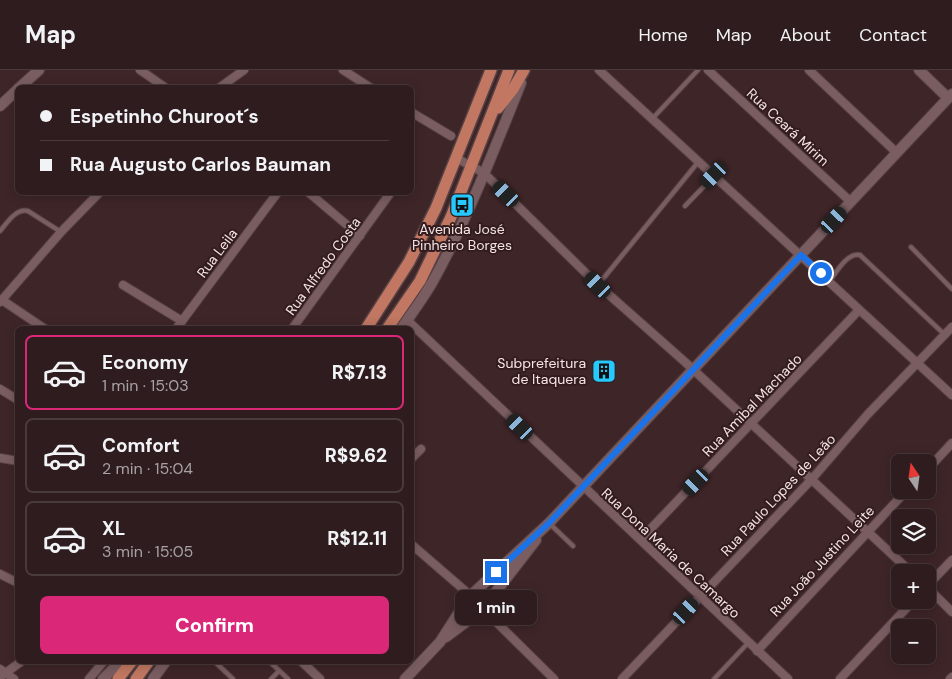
<!DOCTYPE html>
<meta charset="utf-8">
<style>
:root{--surface:#2e1c1e;--page:#362527;--text:#f1f3f6;--muted:#a7a1a4;--line:#493a3c;--accent:#db2777}
body{margin:0;font-family:"DM Sans",sans-serif;background:var(--page);color:var(--text);height:100vh;display:flex;flex-direction:column;font-size:19px;white-space:nowrap}
*{box-sizing:border-box;margin:0}
p{font-size:16px;color:var(--muted)}
.icon{flex:none;width:28px;height:28px;fill:none;stroke:currentColor;stroke-width:2;stroke-linecap:round;stroke-linejoin:round}
.map{position:relative;flex:1;overflow:hidden}
.panel{position:absolute;left:15px;top:256px;width:399px;height:338px;display:flex;flex-direction:column;background:var(--surface);border-radius:8px;box-shadow:0 2px 12px #0003,0 0 0 1px var(--line)}
.panel>*{flex:none}
.top-card{position:absolute;left:15px;top:15px;width:399px;height:110px;border-radius:8px;box-shadow:0 2px 12px #0003,0 0 0 1px var(--line);display:grid;align-content:center;height:110px;padding:0 25px;background:var(--surface)}
.needle{width:32px;rotate:347deg}
.controls{position:absolute;left:891px;top:384px;display:grid;gap:10px}
.controls a{display:grid;place-items:center;width:45px;height:45px;border-radius:8px;background:var(--surface);box-shadow:0 2px 12px #0003,0 0 0 1px var(--line);font-size:25px}
.end{position:absolute;width:22px;height:22px;margin:-11px;border:6px solid #1a73e8;background:#fff;box-shadow:0 0 0 2px #fff}
.from{border-radius:50%}
.bubble{position:absolute;height:35px;border-radius:8px;background:var(--surface);box-shadow:0 2px 12px #0003,0 0 0 1px var(--line);font-size:16px;font-weight:800;line-height:35px;text-align:center}
.car{position:absolute;width:15px;height:30px;margin:-15px -8px;border-radius:6px;box-shadow:0 0 4px 1px #0007;background:linear-gradient(#222 24%,#8ab4d8 0 40%,#222 0 76%,#8ab4d8 0 86%,#222 0)}
.top-card b{display:flex;align-items:center;gap:18px;height:48px;font-size:19px}
.top-card b+b{border-top:1px solid var(--line)}
.top-card i{width:12px;height:12px;background:var(--text)}
ul{padding:9px 0 0;list-style:none}
li{display:flex;align-items:center;gap:15px;height:75px;margin:0 10px 8px;padding:0 15px;border:2px solid var(--line);border-radius:8px}
li div{flex:1}
li b{display:block;font-size:19px}
li em{font-style:normal;font-weight:800}
li.current{border-color:var(--accent)}
li>.icon{width:45px;height:45px;stroke-width:1.5}
.cta{display:flex;gap:10px;margin-top:auto;padding:10px 25px}
.cta a{flex:1;height:58px;border-radius:8px;background:var(--accent);color:#fff;font-size:20px;font-weight:800;line-height:58px;text-align:center}
header{display:flex;align-items:center;gap:30px;box-sizing:border-box;height:70px;padding:0 25px;background:var(--surface);border-bottom:1px solid var(--line)}
header strong{font-size:24px}
nav{display:flex;gap:28px;margin-inline-start:auto;font-size:18px}
.map>svg:first-child{display:block}
.lines{fill:none;stroke-linecap:round;stroke-linejoin:round}
.lane-casing{stroke:#564144;stroke-width:6}
.street-casing{stroke:#564144;stroke-width:10}
.secondary-casing{stroke:#564144;stroke-width:12}
.primary-casing{stroke:#564144;stroke-width:14}
.lane{stroke:#7a5d60;stroke-width:4}
.street{stroke:#7a5d60;stroke-width:8}
.secondary{stroke:#7a5d60;stroke-width:10}
.primary{stroke:#c17761;stroke-width:11}
.route{stroke:#1a73e8;stroke-width:6}
.labels{text-anchor:middle;stroke-width:4;stroke-linejoin:round;paint-order:stroke}
.street-label{font-size:14px;fill:#f5e3e5;stroke:#331c1e}
.poi-label{font-size:14px;fill:#f5e3e5;stroke:#331c1e}
</style>
<header>
<strong>Map</strong>
<nav><a>Home</a><a>Map</a><a>About</a><a>Contact</a></nav>
</header>
<div class="map">
<svg width="952" height="609" viewBox="0 0 952 609">
<rect width="100%" height="100%" fill="#3e2528"/>
<g class="lines">
<!-- lane casing -->
<g class="lane-casing">
<g id="lane">
<polyline points="652,49 698,0"/>
<polyline points="685,136 715,105"/>
<path d="M0,161C7,153 16,138 28,141L61,162"/>
<polyline points="911,177 952,219"/>
<path d="M829,212C836,203 847,182 860,185L944,264"/>
<polyline points="598,215 699,91"/>
<polyline points="549,453 573,476"/>
<polyline points="214,591 233,609"/>
<polyline points="269,591 288,609"/>
<polyline points="271,609 279,601"/>
<polyline points="714,609 748,573"/>
</g>
</g>
<!-- street casing -->
<g class="street-casing">
<g id="street">
<polyline points="140,0 166,18"/>
<polyline points="343,0 371,18"/>
<polyline points="599,0 952,325"/>
<polyline points="708,0 851,132"/>
<polyline points="809,0 897,83"/>
<polyline points="219,18 244,0"/>
<polyline points="411,42 451,66"/>
<polyline points="456,88 484,103 598,215 685,292 911,502"/>
<polyline points="308,122 360,166"/>
<polyline points="123,215 182,251"/>
<polyline points="2,230 45,259"/>
<polyline points="0,232 61,162 100,122"/>
<polyline points="407,250 788,609"/>
<polyline points="176,259 278,122"/>
<polyline points="292,259 391,122"/>
<polyline points="0,319 18,330"/>
<polyline points="0,388 18,391"/>
<polyline points="411,389 421,379"/>
<polyline points="928,399 952,373"/>
<polyline points="641,469 859,240"/>
<polyline points="411,474 470,525"/>
<polyline points="0,504 18,513"/>
<polyline points="928,515 952,490"/>
<polyline points="928,518 952,542"/>
<polyline points="483,539 554,609"/>
<polyline points="757,581 907,420"/>
<polyline points="301,591 320,609"/>
<polyline points="0,599 14,609"/>
<polyline points="0,607 22,591"/>
<polyline points="89,609 104,591"/>
<polyline points="622,609 811,410 868,344 952,257"/>
<polyline points="840,609 914,530"/>
<polyline points="950,609 952,607"/>
</g>
</g>
<!-- secondary casing -->
<g class="secondary-casing">
<g id="secondary">
<polyline points="919,0 948,28"/>
<polyline points="19,18 39,0"/>
<polyline points="0,36 18,19"/>
<path d="M401,259C412,243 424,227 433,211C468,148 494,80 521,13"/>
<polyline points="446,567 481,541 536,470"/>
<polyline points="103,609 121,591"/>
<polyline points="153,609 166,591"/>
<polyline points="405,609 440,572 465,533 468,528 549,453 952,24"/>
</g>
</g>
<!-- primary casing -->
<g class="primary-casing">
<g id="primary">
<polyline points="498,38 513,19 524,0"/>
<polyline points="366,259 409,192 436,138 491,0"/>
<polyline points="387,259 420,211 451,147 509,0"/>
<polyline points="118,609 132,591"/>
<polyline points="136,609 149,591"/>
</g>
</g>
<!-- lane -->
<use href="#lane" class="lane"/>
<!-- street -->
<use href="#street" class="street"/>
<!-- secondary -->
<use href="#secondary" class="secondary"/>
<!-- primary -->
<use href="#primary" class="primary"/>
</g>
<g class="lines">
<!-- route -->
<polyline class="route" points="496,502 549,453 801,185 821,203"/>
</g>
<!-- icons -->
<defs>
<g id="bus-square" transform="scale(1.25)"><rect x="-9" y="-9" width="18" height="18" rx="4" fill="#26c9fe" stroke="#331c1e"/><path d="M-5-6H5V4H4V6H2V4H-2V6H-4V4H-5ZM-3.5-4V0h7V-4ZM-3.5 1.2v1.5H-2V1.2ZM2 1.2v1.5H3.5V1.2Z" fill="#111"/></g>
<g id="building-square" transform="scale(1.25)"><rect x="-9" y="-9" width="18" height="18" rx="4" fill="#26c9fe" stroke="#331c1e"/><path d="M-4-6H4V6H1V3H-1V6H-4ZM-2.5-4.3h1.7v1.8h-1.7ZM.8-4.3h1.7v1.8H.8ZM-2.5-1h1.7V.8h-1.7ZM.8-1h1.7V.8H.8Z" fill="#111"/></g>
</defs>
<g fill-rule="evenodd">
<use href="#bus-square" x="462" y="135"/>
<use href="#building-square" x="604" y="301"/>
</g>
<g class="labels">
<!-- street labels -->
<g class="street-label">
<text transform="translate(788 57) rotate(43)" y="5">Rua Ceará Mirim</text>
<text transform="translate(217 183) rotate(-53)" y="5">Rua Leila</text>
<text transform="translate(323 196) rotate(-54)" y="5">Rua Alfredo Costa</text>
<text transform="translate(752 335) rotate(-46)" y="5">Rua Amibal Machado</text>
<text transform="translate(778 425) rotate(-47)" y="5">Rua Paulo Lopes de Leão</text>
<text transform="translate(671 483) rotate(43)" y="5">Rua Dona Maria de Camargo</text>
<text transform="translate(822 491) rotate(-47)" y="5">Rua João Justino Leite</text>
</g>
<!-- poi labels -->
<g class="poi-label">
<text x="462" y="164">Avenida José<tspan x="462" dy="16">Pinheiro Borges</tspan></text>
<text x="586" y="298" text-anchor="end">Subprefeitura<tspan x="586" dy="16">de Itaquera</tspan></text>
</g>
</g>
</svg>
<div class="controls">
<a><svg class="needle" viewBox="-14 -14 28 28"><path d="M0-13l5 13h-10z" fill="#e53935"/><path d="M0 13l5-13h-10z" fill="#a7a1a4"/></svg></a>
<a><svg class="icon" aria-label="layers" viewBox="0 0 24 24"><path d="M12 4l9 5-9 5-9-5zM3 14l9 5 9-5"/></svg></a>
<a>+</a>
<a>−</a>
</div>
<i class="end from" style="left:821px;top:203px"></i>
<i class="end" style="left:496px;top:502px"></i>
<div class="bubble" style="left:455px;top:520px;width:82px">1 min</div>
<i class="car" style="left:714px;top:105px;rotate:224deg"></i>
<i class="car" style="left:506px;top:124px;rotate:314deg"></i>
<i class="car" style="left:834px;top:150px;rotate:43deg"></i>
<i class="car" style="left:598px;top:215px;rotate:315deg"></i>
<i class="car" style="left:520px;top:357px;rotate:314deg"></i>
<i class="car" style="left:696px;top:412px;rotate:224deg"></i>
<i class="car" style="left:686px;top:541px;rotate:43deg"></i>
<div class="top-card">
<b><i class="from"></i>Espetinho Churoot´s</b>
<b><i></i>Rua Augusto Carlos Bauman</b>
</div>
<section class="panel">
<ul>
<li class="current"><svg class="icon" aria-label="car" viewBox="0 0 24 24"><path d="M5 17H2v-5l4-1 3-4h7l3 4 3 1v5h-3M9 17h6M6 11h13"/><circle cx="7" cy="17" r="2"/><circle cx="17" cy="17" r="2"/></svg><div><b>Economy</b><p>1 min · 15:03</p></div><em>R$7.13</em></li>
<li><svg class="icon" aria-label="car" viewBox="0 0 24 24"><path d="M5 17H2v-5l4-1 3-4h7l3 4 3 1v5h-3M9 17h6M6 11h13"/><circle cx="7" cy="17" r="2"/><circle cx="17" cy="17" r="2"/></svg><div><b>Comfort</b><p>2 min · 15:04</p></div><em>R$9.62</em></li>
<li><svg class="icon" aria-label="car" viewBox="0 0 24 24"><path d="M5 17H2v-5l4-1 3-4h7l3 4 3 1v5h-3M9 17h6M6 11h13"/><circle cx="7" cy="17" r="2"/><circle cx="17" cy="17" r="2"/></svg><div><b>XL</b><p>3 min · 15:05</p></div><em>R$12.11</em></li>
</ul>
<div class="cta"><a>Confirm</a></div>
</section>
</div>
